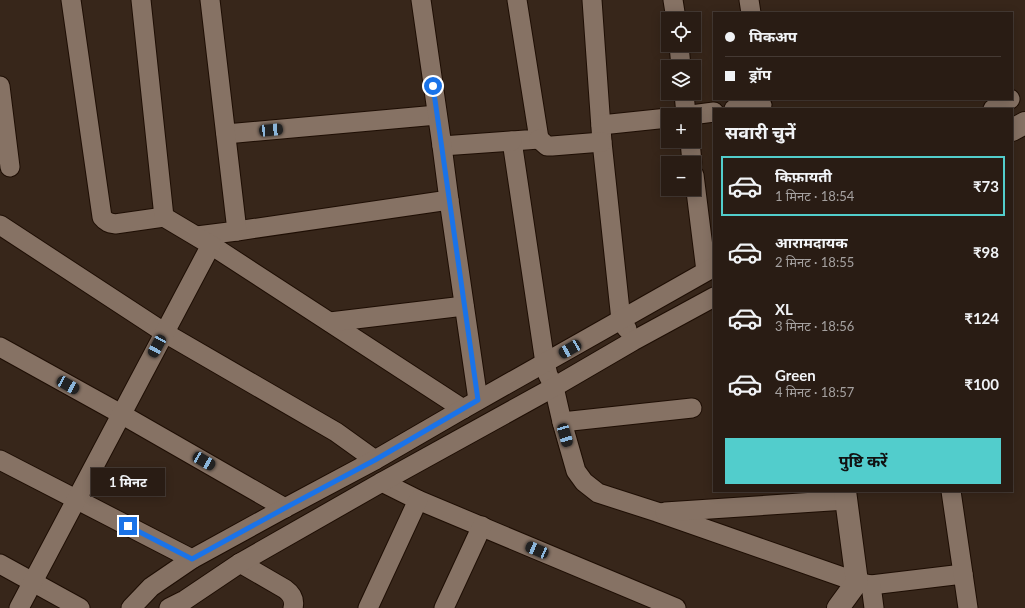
<!DOCTYPE html>
<html lang="hi">
<meta charset="utf-8">
<style>
:root{--surface:#291c14;--page:#31251d;--text:#f1f3f6;--muted:#a5a1a0;--line:#453a34;--accent:#52cdcc}
body{margin:0;font-family:Lato,"Noto Sans Devanagari",sans-serif;background:var(--page);color:var(--text);height:100vh;display:flex;flex-direction:column;font-size:15px;white-space:nowrap}
*{box-sizing:border-box;margin:0}
p{font-size:13px;color:var(--muted)}
.icon{flex:none;width:22px;height:22px;fill:none;stroke:currentColor;stroke-width:2;stroke-linecap:round;stroke-linejoin:round}
.map{position:relative;flex:1;overflow:hidden}
.panel{position:absolute;left:713px;top:108px;width:300px;height:384px;display:flex;flex-direction:column;background:var(--surface);border-radius:0px;box-shadow:0 2px 10px #0003,0 0 0 1px var(--line)}
.panel>*{flex:none}
.top-card{position:absolute;left:713px;top:12px;width:300px;height:88px;border-radius:0px;box-shadow:0 2px 10px #0003,0 0 0 1px var(--line);display:grid;align-content:center;height:88px;padding:0 12px;background:var(--surface)}
.tools{position:absolute;left:661px;top:12px;display:grid;gap:8px}
.tools a{display:grid;place-items:center;width:40px;height:40px;border-radius:0px;background:var(--surface);box-shadow:0 2px 10px #0003,0 0 0 1px var(--line);font-size:20px}
.end{position:absolute;width:18px;height:18px;margin:-9px;border:5px solid #1a73e8;background:#fff;box-shadow:0 0 0 2px #fff}
.from{border-radius:50%}
.bubble{position:absolute;height:28px;border-radius:0px;background:var(--surface);box-shadow:0 2px 10px #0003,0 0 0 1px var(--line);font-size:13px;font-weight:700;line-height:28px;text-align:center}
.car{position:absolute;width:12px;height:24px;margin:-12px -6px;border-radius:5px;box-shadow:0 0 3px 1px #0007;background:linear-gradient(#222 24%,#8ab4d8 0 40%,#222 0 76%,#8ab4d8 0 86%,#222 0)}
.top-card b{display:flex;align-items:center;gap:14px;height:38px;font-size:15px}
.top-card b+b{border-top:1px solid var(--line)}
.top-card i{width:10px;height:10px;background:var(--text)}
ul{padding:0;list-style:none}
li{display:flex;align-items:center;gap:12px;height:60px;margin:0 8px 6px;padding:0 4px;border:2px solid transparent;border-radius:0px}
li div{flex:1}
li b{display:block;font-size:15px}
li em{font-style:normal;font-weight:700}
li.current{border-color:var(--accent)}
li>.icon{width:36px;height:36px;stroke-width:1.5}
h2{padding:0 12px;font-size:18px;line-height:48px}
.action{display:flex;gap:8px;margin-top:auto;padding:8px 12px}
.action a{flex:1;height:46px;border-radius:0px;background:var(--accent);color:#111;font-size:16px;font-weight:700;line-height:46px;text-align:center}
.map>svg:first-child{display:block}
.lines{fill:none;stroke-linecap:round;stroke-linejoin:round}
.minor-casing{stroke:#1e0e04;stroke-width:21}
.tertiary-casing{stroke:#1e0e04;stroke-width:24}
.minor{stroke:#867264;stroke-width:19}
.tertiary{stroke:#867264;stroke-width:22}
.route{stroke:#1a73e8;stroke-width:5}
</style>
<div class="map">
<svg width="1025" height="608" viewBox="0 0 1025 608">
<rect width="100%" height="100%" fill="#37261a"/>
<g class="lines">
<!-- minor casing -->
<g class="minor-casing">
<g id="minor">
<path d="M71,0L102,217C106,222 109,223 115,224L164,217"/>
<polyline points="517,0 539,139 512,141 545,363 548,375 554,387 562,422 576,471 584,482 598,493 657,512 857,582 871,585 963,574"/>
<polyline points="592,0 602,142 621,320 627,329"/>
<polyline points="673,0 676,19"/>
<polyline points="749,0 751,13"/>
<polyline points="679,45 681,67"/>
<polyline points="0,86 10,167"/>
<polyline points="684,93 686,115"/>
<polyline points="734,109 762,105"/>
<polyline points="993,109 1010,99"/>
<polyline points="691,115 714,112"/>
<polyline points="601,125 668,118"/>
<polyline points="226,134 437,115"/>
<polyline points="539,139 547,146 552,146 602,142"/>
<polyline points="690,141 692,163"/>
<polyline points="442,146 512,141"/>
<polyline points="694,175 706,271"/>
<polyline points="449,200 478,400"/>
<polyline points="0,225 165,333 336,432 375,460"/>
<polyline points="237,231 449,200 442,146 421,0"/>
<polyline points="197,236 237,231 210,0"/>
<polyline points="211,245 463,409"/>
<polyline points="330,322 464,306"/>
<polyline points="0,347 121,414 285,508"/>
<polyline points="562,422 692,408"/>
<polyline points="0,460 192,559"/>
<polyline points="382,482 418,500 676,608"/>
<polyline points="951,491 968,608"/>
<polyline points="665,512 846,500"/>
<path d="M240,563L285,589C292,594 295,600 293,608"/>
<polyline points="0,564 80,608"/>
<polyline points="871,585 874,608"/>
<polyline points="19,608 211,245 164,217 141,0"/>
<polyline points="131,608 151,587 192,559 285,508 375,460 463,409 714,267"/>
<polyline points="169,608 185,600 240,563 382,482 554,387 633,341 714,297"/>
<polyline points="368,608 418,500"/>
<polyline points="444,608 482,526"/>
</g>
</g>
<!-- tertiary casing -->
<g class="tertiary-casing">
<g id="tertiary">
<polyline points="1012,130 1025,123"/>
<polyline points="838,608 857,582 845,491"/>
</g>
</g>
<!-- minor -->
<use href="#minor" class="minor"/>
<!-- tertiary -->
<use href="#tertiary" class="tertiary"/>
</g>
<g class="lines">
<!-- route -->
<polyline class="route" points="128,526 192,559 285,508 375,460 478,400 433,86"/>
</g>
</svg>
<div class="tools">
<a><svg class="icon" aria-label="locate" viewBox="0 0 24 24"><circle cx="12" cy="12" r="6"/><path d="M12 2v4M12 18v4M2 12h4M18 12h4"/></svg></a>
<a><svg class="icon" aria-label="layers" viewBox="0 0 24 24"><path d="M12 4l9 5-9 5-9-5zM3 14l9 5 9-5"/></svg></a>
<a>+</a>
<a>−</a>
</div>
<i class="end from" style="left:433px;top:86px"></i>
<i class="end" style="left:128px;top:526px"></i>
<div class="bubble" style="left:91px;top:468px;width:74px">1 मिनट</div>
<i class="car" style="left:271px;top:130px;rotate:85deg"></i>
<i class="car" style="left:157px;top:346px;rotate:208deg"></i>
<i class="car" style="left:570px;top:349px;rotate:240deg"></i>
<i class="car" style="left:68px;top:385px;rotate:119deg"></i>
<i class="car" style="left:565px;top:435px;rotate:164deg"></i>
<i class="car" style="left:204px;top:461px;rotate:120deg"></i>
<i class="car" style="left:537px;top:550px;rotate:293deg"></i>
<div class="top-card">
<b><i class="from"></i>पिकअप</b>
<b><i></i>ड्रॉप</b>
</div>
<section class="panel">
<h2>सवारी चुनें</h2>
<ul>
<li class="current"><svg class="icon" aria-label="car" viewBox="0 0 24 24"><path d="M5 17H2v-5l4-1 3-4h7l3 4 3 1v5h-3M9 17h6M6 11h13"/><circle cx="7" cy="17" r="2"/><circle cx="17" cy="17" r="2"/></svg><div><b>किफ़ायती</b><p>1 मिनट · 18:54</p></div><em>₹73</em></li>
<li><svg class="icon" aria-label="car" viewBox="0 0 24 24"><path d="M5 17H2v-5l4-1 3-4h7l3 4 3 1v5h-3M9 17h6M6 11h13"/><circle cx="7" cy="17" r="2"/><circle cx="17" cy="17" r="2"/></svg><div><b>आरामदायक</b><p>2 मिनट · 18:55</p></div><em>₹98</em></li>
<li><svg class="icon" aria-label="car" viewBox="0 0 24 24"><path d="M5 17H2v-5l4-1 3-4h7l3 4 3 1v5h-3M9 17h6M6 11h13"/><circle cx="7" cy="17" r="2"/><circle cx="17" cy="17" r="2"/></svg><div><b>XL</b><p>3 मिनट · 18:56</p></div><em>₹124</em></li>
<li><svg class="icon" aria-label="car" viewBox="0 0 24 24"><path d="M5 17H2v-5l4-1 3-4h7l3 4 3 1v5h-3M9 17h6M6 11h13"/><circle cx="7" cy="17" r="2"/><circle cx="17" cy="17" r="2"/></svg><div><b>Green</b><p>4 मिनट · 18:57</p></div><em>₹100</em></li>
</ul>
<div class="action"><a>पुष्टि करें</a></div>
</section>
</div>
